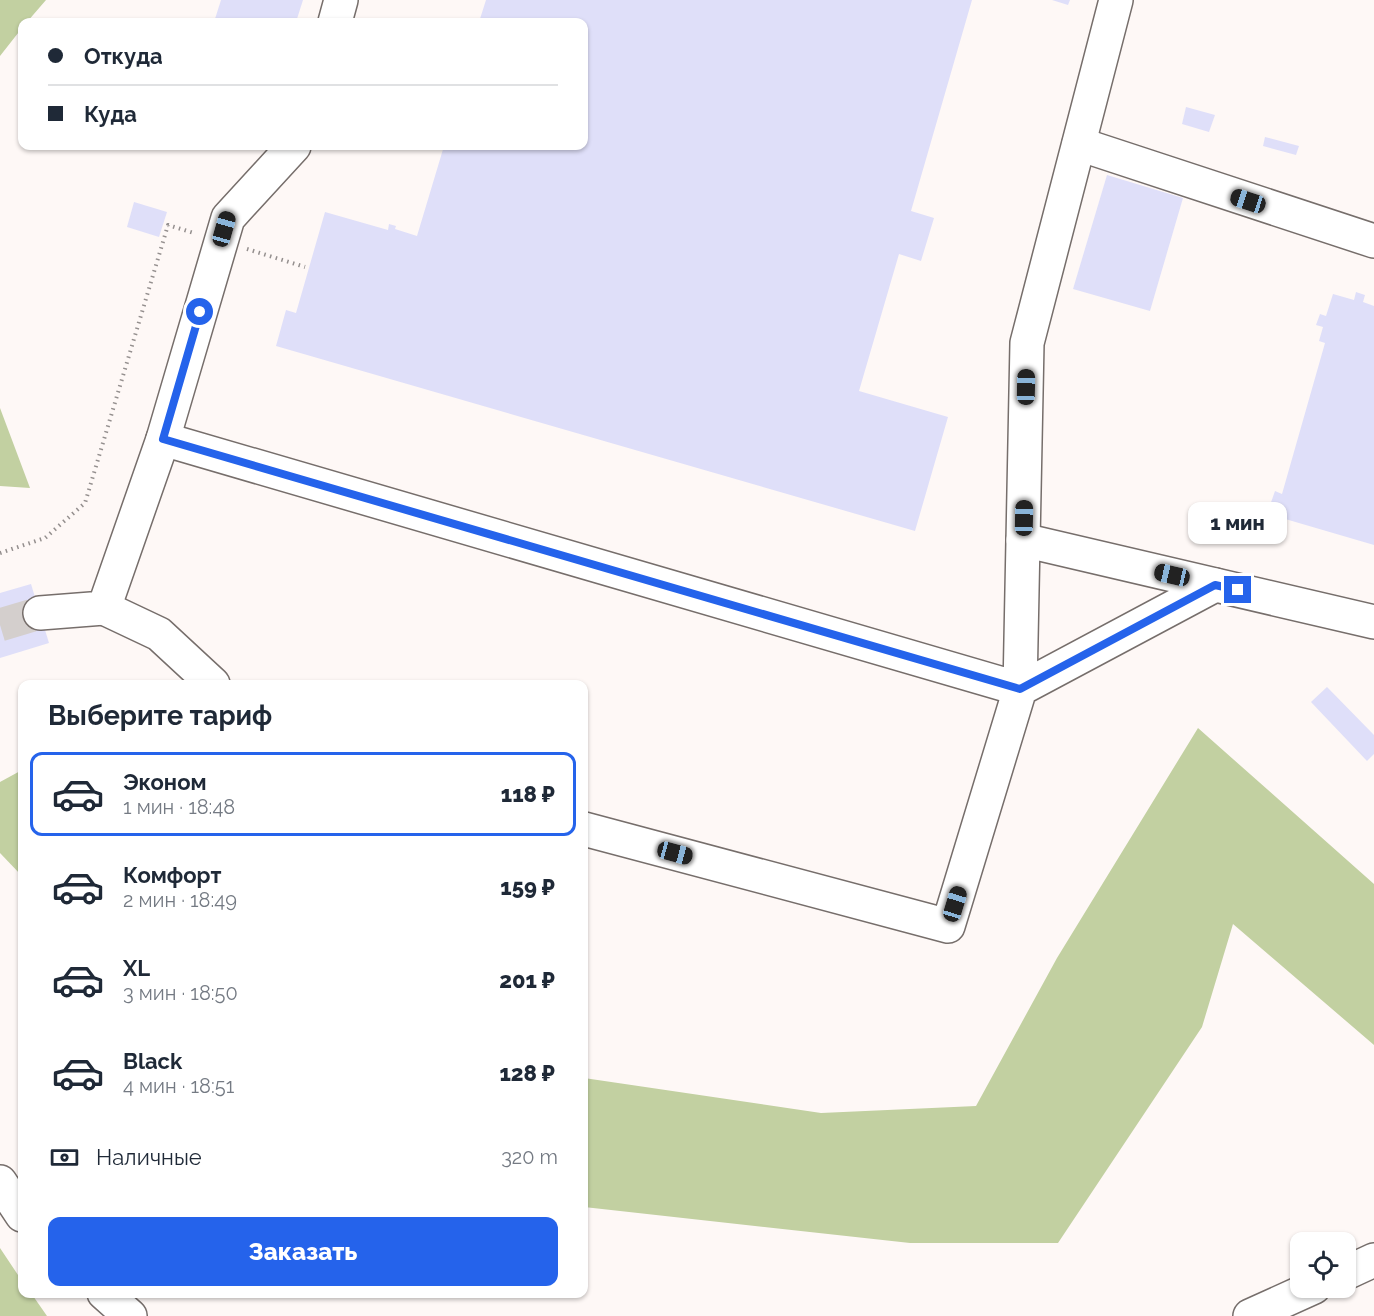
<!DOCTYPE html>
<html lang="ru">
<meta charset="utf-8">
<style>
:root{--surface:#fff;--page:#f6f6f7;--text:#1f2937;--muted:#747a83;--line:#e0e1e3;--accent:#2563eb}
body{margin:0;font-family:Raleway,sans-serif;background:var(--page);color:var(--text);height:100vh;display:flex;flex-direction:column;font-size:22px;white-space:nowrap}
*{box-sizing:border-box;margin:0}
p{font-size:20px;color:var(--muted)}
.icon{flex:none;width:33px;height:33px;fill:none;stroke:currentColor;stroke-width:2;stroke-linecap:round;stroke-linejoin:round}
.map{position:relative;flex:1;overflow:hidden}
.sheet{position:absolute;left:18px;top:680px;width:570px;height:618px;display:flex;flex-direction:column;background:var(--surface);border-radius:12px;box-shadow:0 2px 4px #0004}
.sheet>*{flex:none}
.guide{position:absolute;left:18px;top:18px;width:570px;height:132px;border-radius:12px;box-shadow:0 2px 4px #0004;display:grid;align-content:center;height:132px;padding:0 30px;background:var(--surface)}
.buttons{position:absolute;left:1290px;top:1232px;display:grid;gap:12px}
.buttons a{display:grid;place-items:center;width:66px;height:66px;border-radius:12px;background:var(--surface);box-shadow:0 2px 4px #0004;font-size:30px}
.end{position:absolute;width:27px;height:27px;margin:-14px;border:8px solid #2563eb;background:#fff;box-shadow:0 0 0 3px #fff}
.from{border-radius:50%}
.bubble{position:absolute;height:42px;border-radius:12px;background:var(--surface);box-shadow:0 2px 4px #0004;font-size:20px;font-weight:800;line-height:42px;text-align:center}
.car{position:absolute;width:18px;height:36px;margin:-18px -9px;border-radius:8px;box-shadow:0 0 4px 2px #0007;background:linear-gradient(#222 24%,#8ab4d8 0 40%,#222 0 76%,#8ab4d8 0 86%,#222 0)}
.guide b{display:flex;align-items:center;gap:21px;height:57px;font-size:22px}
.guide b+b{border-top:2px solid var(--line)}
.guide i{width:15px;height:15px;background:var(--text)}
ul{padding:0;list-style:none}
li{display:flex;align-items:center;gap:18px;height:84px;margin:0 12px 9px;padding:0 18px;border:3px solid transparent;border-radius:12px}
li div{flex:1}
li b{display:block;font-size:22px}
li em{font-style:normal;font-weight:800}
li.selected{border-color:var(--accent)}
li>.icon{width:54px;height:54px;stroke-width:1.5}
h2{padding:0 30px;font-size:27px;line-height:72px}
.pay{display:flex;align-items:center;gap:15px;height:66px;padding:0 30px;font-size:22px}
.pay p{margin-inline-start:auto}
.primary-button{display:flex;gap:12px;margin-top:auto;padding:12px 30px}
.primary-button a{flex:1;height:69px;border-radius:12px;background:var(--accent);color:#fff;font-size:24px;font-weight:800;line-height:69px;text-align:center}
.map>svg:first-child{display:block}
.green{fill:#c2d0a1}
.building{fill:#dfdff9}
.lines{fill:none;stroke-linecap:round;stroke-linejoin:round}
.minor-tunnel{stroke:#d4cfcd;stroke-width:33;stroke-dasharray:33 16;stroke-linecap:butt}
.minor-casing{stroke:#766e6b;stroke-width:36}
.path{stroke:#948f8e;stroke-width:4;stroke-dasharray:1.5 4.5;stroke-linecap:butt}
.minor{stroke:#fff;stroke-width:33}
.route{stroke:#2563eb;stroke-width:8}
</style>
<div class="map">
<svg width="1374" height="1316" viewBox="0 0 1374 1316">
<rect width="100%" height="100%" fill="#fef8f6"/>
<!-- green -->
<g class="green">
<polygon points="0,0 46,0 27,22 22,22 22,28 0,56"/>
<polygon points="0,408 30,488 0,486"/>
<polygon points="1198,728 1374,884 1374,1045 1233,924 1202,1027 1058,1243 910,1243 584,1207 584,1078 821,1113 976,1106 1057,958"/>
<polygon points="22,770 22,876 0,853 0,782"/>
<polygon points="0,1248 22,1281 22,1293 31,1293 47,1316 0,1316"/>
</g>
<!-- building -->
<g class="building">
<polygon points="221,0 303,0 296,22 214,22"/>
<polygon points="486,0 972,0 911,211 934,218 921,261 899,254 859,391 948,417 915,531 276,346 286,310 296,313 325,212 388,230 389,224 396,226 395,229 417,236 444,146 584,146 584,22 479,22"/>
<polygon points="1052,0 1070,0 1068,5"/>
<polygon points="1186,107 1215,115 1209,132 1182,124"/>
<polygon points="1265,137 1299,146 1296,155 1263,146"/>
<polygon points="1107,175 1183,198 1150,311 1073,289"/>
<polygon points="134,202 167,212 159,237 127,227"/>
<polygon points="1356,292 1365,295 1363,302 1374,306 1374,545 1275,516 1277,510 1269,508 1275,491 1282,494 1325,343 1319,341 1323,327 1316,325 1320,314 1326,316 1333,294 1354,300"/>
<polygon points="31,584 49,643 0,658 0,593"/>
<polygon points="1327,687 1374,735 1374,754 1367,761 1311,702"/>
</g>
<g class="lines">
<!-- minor-tunnel -->
<polyline class="minor-tunnel" points="0,625 40,613"/>
<!-- minor casing -->
<g class="minor-casing">
<g id="minor">
<polyline points="335,22 341,0"/>
<polyline points="1079,144 1374,241"/>
<polyline points="163,439 1020,689 1027,343 1116,0"/>
<polyline points="1023,540 1374,622"/>
<polyline points="104,608 159,634 213,684"/>
<polyline points="40,613 104,608 163,439 228,218 294,146"/>
<polyline points="584,829 948,926 1020,689 1215,585"/>
<polyline points="0,1182 22,1215"/>
<polyline points="1346,1273 1374,1260"/>
<polyline points="104,1293 130,1316"/>
<polyline points="1250,1316 1314,1287"/>
</g>
</g>
<!-- path -->
<g class="path">
<polyline points="247,249 305,267"/>
<polyline points="0,553 45,538 85,503 168,225 194,233"/>
</g>
<!-- minor -->
<use href="#minor" class="minor"/>
</g>
<g class="lines">
<!-- route -->
<polyline class="route" points="200,312 163,439 1020,689 1215,585 1238,590"/>
</g>
</svg>
<div class="buttons">
<a><svg class="icon" aria-label="locate" viewBox="0 0 24 24"><circle cx="12" cy="12" r="6"/><path d="M12 2v4M12 18v4M2 12h4M18 12h4"/></svg></a>
</div>
<i class="end from" style="left:200px;top:312px"></i>
<i class="end" style="left:1238px;top:590px"></i>
<div class="bubble" style="left:1188px;top:502px;width:99px">1 мин</div>
<i class="car" style="left:1248px;top:201px;rotate:288deg"></i>
<i class="car" style="left:224px;top:229px;rotate:16deg"></i>
<i class="car" style="left:1026px;top:387px;rotate:1deg"></i>
<i class="car" style="left:1024px;top:518px;rotate:1deg"></i>
<i class="car" style="left:1172px;top:575px;rotate:283deg"></i>
<i class="car" style="left:675px;top:853px;rotate:105deg"></i>
<i class="car" style="left:955px;top:904px;rotate:17deg"></i>
<div class="guide">
<b><i class="from"></i>Откуда</b>
<b><i></i>Куда</b>
</div>
<section class="sheet">
<h2>Выберите тариф</h2>
<ul>
<li class="selected"><svg class="icon" aria-label="car" viewBox="0 0 24 24"><path d="M5 17H2v-5l4-1 3-4h7l3 4 3 1v5h-3M9 17h6M6 11h13"/><circle cx="7" cy="17" r="2"/><circle cx="17" cy="17" r="2"/></svg><div><b>Эконом</b><p>1 мин · 18:48</p></div><em>118 ₽</em></li>
<li><svg class="icon" aria-label="car" viewBox="0 0 24 24"><path d="M5 17H2v-5l4-1 3-4h7l3 4 3 1v5h-3M9 17h6M6 11h13"/><circle cx="7" cy="17" r="2"/><circle cx="17" cy="17" r="2"/></svg><div><b>Комфорт</b><p>2 мин · 18:49</p></div><em>159 ₽</em></li>
<li><svg class="icon" aria-label="car" viewBox="0 0 24 24"><path d="M5 17H2v-5l4-1 3-4h7l3 4 3 1v5h-3M9 17h6M6 11h13"/><circle cx="7" cy="17" r="2"/><circle cx="17" cy="17" r="2"/></svg><div><b>XL</b><p>3 мин · 18:50</p></div><em>201 ₽</em></li>
<li><svg class="icon" aria-label="car" viewBox="0 0 24 24"><path d="M5 17H2v-5l4-1 3-4h7l3 4 3 1v5h-3M9 17h6M6 11h13"/><circle cx="7" cy="17" r="2"/><circle cx="17" cy="17" r="2"/></svg><div><b>Black</b><p>4 мин · 18:51</p></div><em>128 ₽</em></li>
</ul>
<div class="pay"><svg class="icon" aria-label="cash" viewBox="0 0 24 24"><path d="M3 7h18v10H3z"/><circle cx="12" cy="12" r="2"/></svg>Наличные<p>320 m</p></div>
<div class="primary-button"><a>Заказать</a></div>
</section>
</div>
